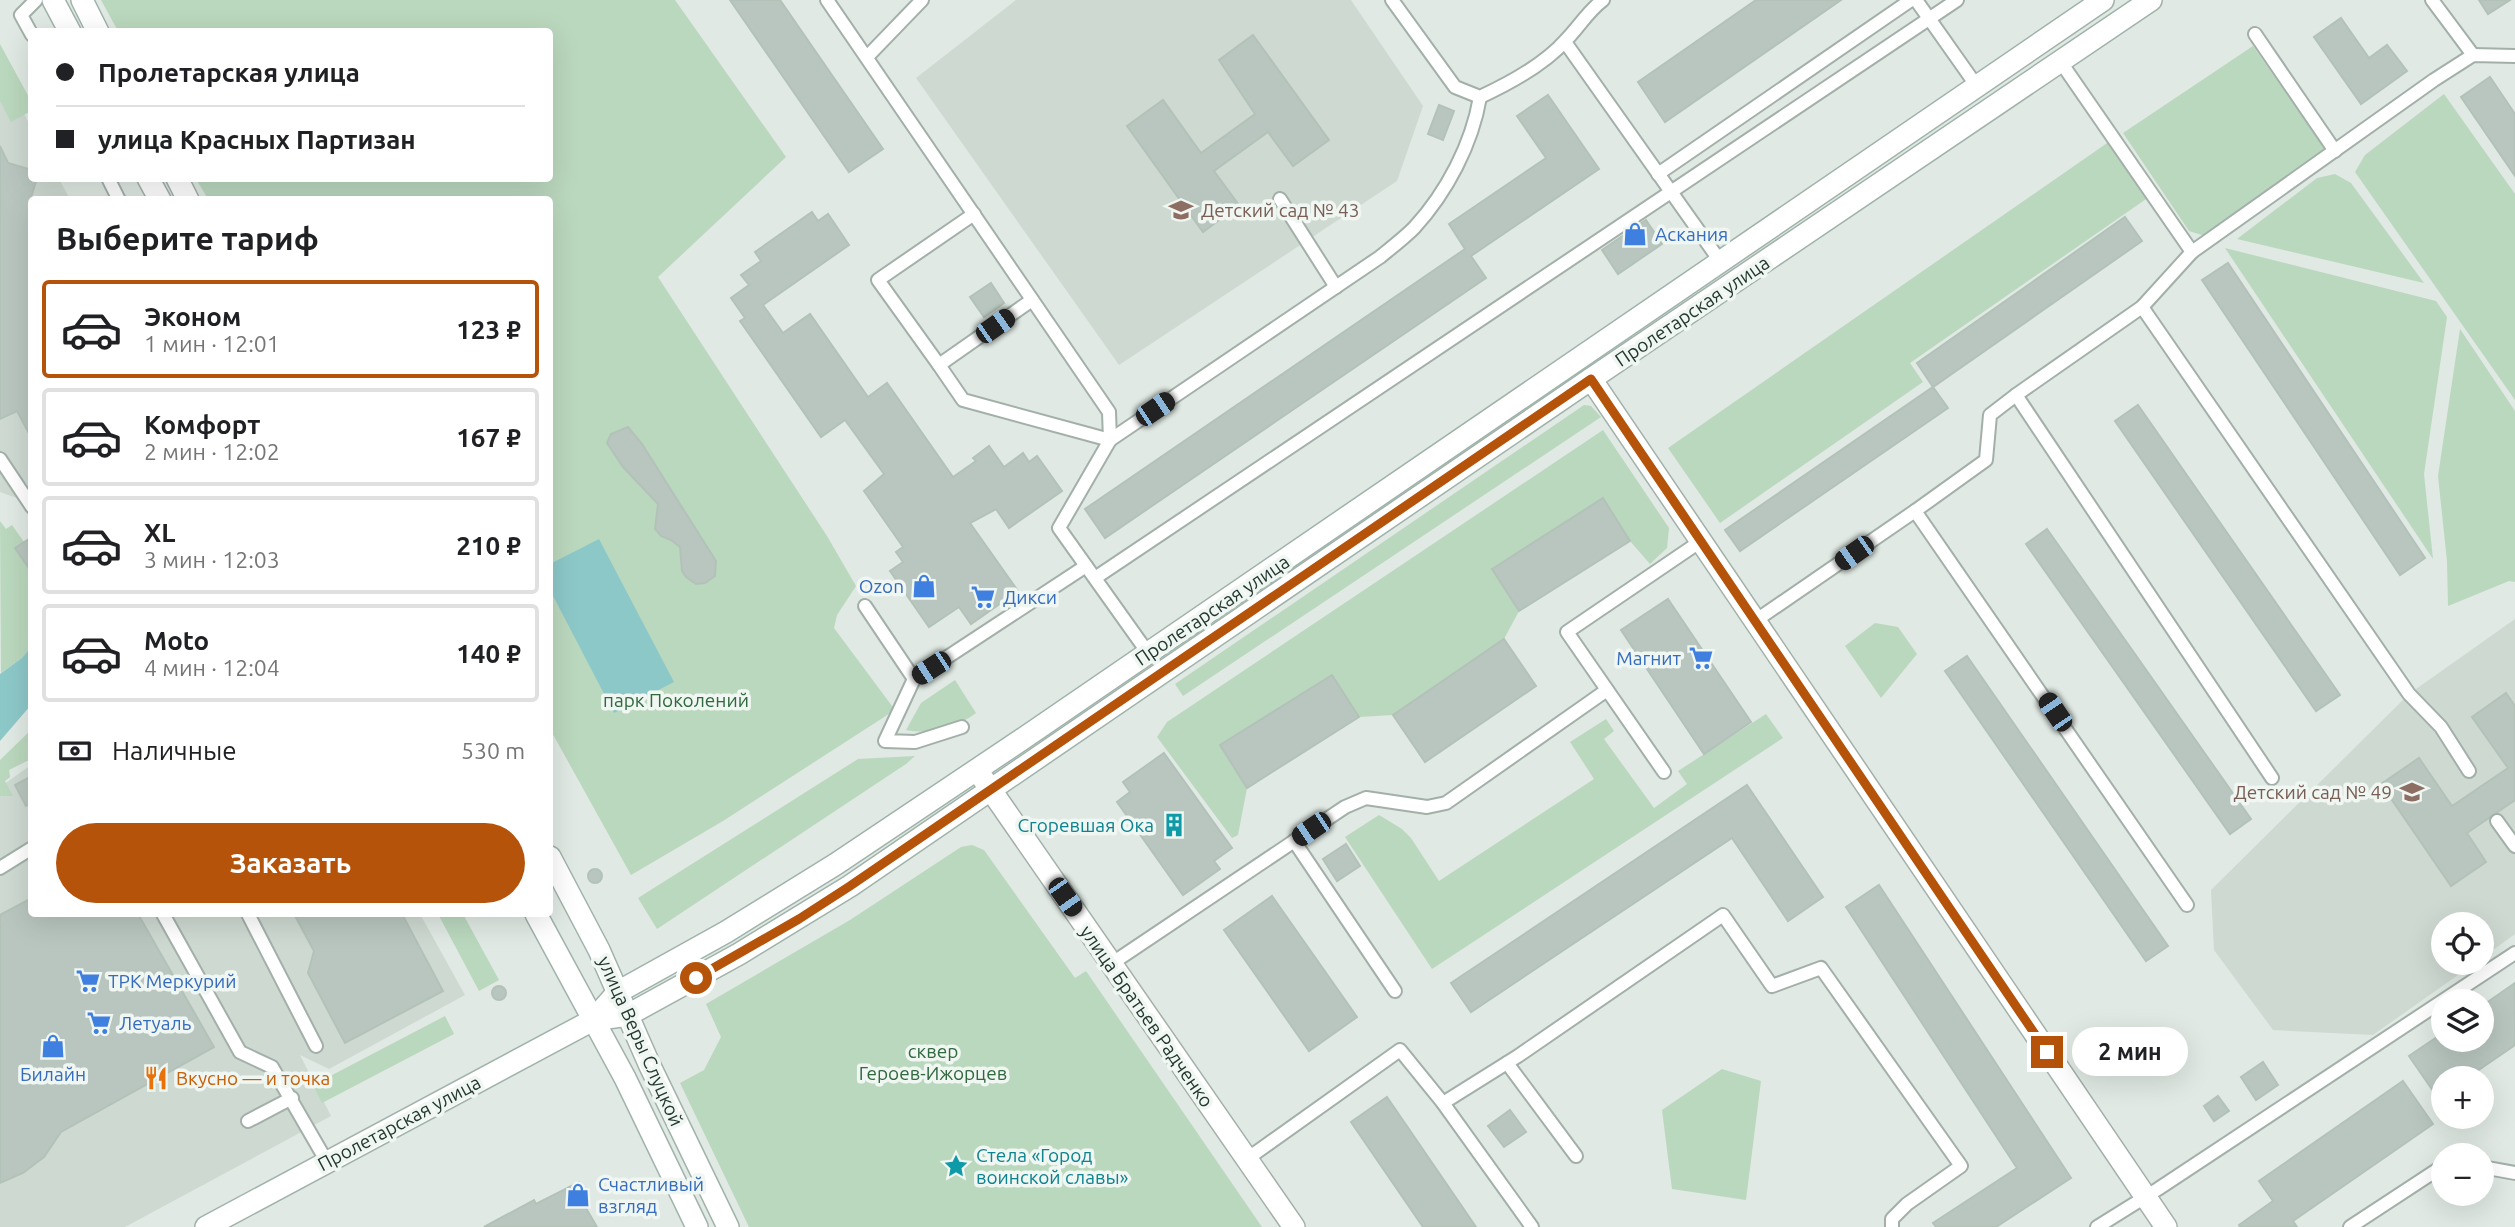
<!DOCTYPE html>
<html lang="ru">
<meta charset="utf-8">
<style>
:root{--surface:#fff;--page:#f2f2f2;--text:#202124;--muted:#757577;--line:#e0e0e0;--accent:#b45309}
body{margin:0;font-family:Ubuntu,sans-serif;background:var(--page);color:var(--text);height:100vh;display:flex;flex-direction:column;font-size:26px;white-space:nowrap}
*{box-sizing:border-box;margin:0}
p{font-size:23px;color:var(--muted)}
.icon{flex:none;width:38px;height:38px;fill:none;stroke:currentColor;stroke-width:2;stroke-linecap:round;stroke-linejoin:round}
.map{position:relative;flex:1;overflow:hidden}
.side{position:absolute;left:28px;top:196px;width:525px;height:721px;display:flex;flex-direction:column;background:var(--surface);border-radius:7px;box-shadow:0 7px 28px #0002}
.side>*{flex:none}
.guide{position:absolute;left:28px;top:28px;width:525px;height:154px;border-radius:7px;box-shadow:0 7px 28px #0002;display:grid;align-content:center;height:154px;padding:0 28px;background:var(--surface)}
.tools{position:absolute;left:2431px;top:912px;display:grid;gap:14px}
.tools a{display:grid;place-items:center;width:63px;height:63px;border-radius:50%;background:var(--surface);box-shadow:0 7px 28px #0002;font-size:35px}
.end{position:absolute;width:32px;height:32px;margin:-16px;border:9px solid #b45309;background:#fff;box-shadow:0 0 0 4px #fff}
.from{border-radius:50%}
.bubble{position:absolute;height:49px;border-radius:24px;background:var(--surface);box-shadow:0 7px 28px #0002;font-size:23px;font-weight:600;line-height:49px;text-align:center}
.car{position:absolute;width:21px;height:42px;margin:-21px -10px;border-radius:9px;box-shadow:0 0 5px 2px #0007;background:linear-gradient(#222 24%,#8ab4d8 0 40%,#222 0 76%,#8ab4d8 0 86%,#222 0)}
.guide b{display:flex;align-items:center;gap:24px;height:66px;font-size:26px}
.guide b+b{border-top:2px solid var(--line)}
.guide i{width:18px;height:18px;background:var(--text)}
ul{padding:0;list-style:none}
li{display:flex;align-items:center;gap:21px;height:98px;margin:0 14px 10px;padding:0 14px;border:4px solid var(--line);border-radius:7px}
li div{flex:1}
li b{display:block;font-size:26px}
li em{font-style:normal;font-weight:600}
li.current{border-color:var(--accent)}
li>.icon{width:63px;height:63px;stroke-width:1.5}
h2{padding:0 28px;font-size:32px;line-height:84px}
.pay{display:flex;align-items:center;gap:18px;height:77px;padding:0 28px;font-size:26px}
.pay p{margin-inline-start:auto}
.cta{display:flex;gap:14px;margin-top:auto;padding:14px 28px}
.cta a{flex:1;height:80px;border-radius:42px;background:var(--accent);color:#fff;font-size:28px;font-weight:600;line-height:80px;text-align:center}
.map>svg:first-child{display:block}
.built{fill:#ced9d2}
.green{fill:#bad8be}
.water{fill:#8dc8c9}
.building{fill:#b8c6bf;stroke:#b3c2b9;stroke-width:2}
.lines{fill:none;stroke-linecap:round;stroke-linejoin:round}
.lane-casing{stroke:#a3b0a9;stroke-width:16}
.street-casing{stroke:#a3b0a9;stroke-width:24}
.secondary-casing{stroke:#a0b3aa;stroke-width:24}
.lane{stroke:#fff;stroke-width:12}
.street{stroke:#fff;stroke-width:21}
.secondary{stroke:#fff;stroke-width:21}
.route{stroke:#b45309;stroke-width:9}
.labels{text-anchor:middle;stroke-width:7;stroke-linejoin:round;paint-order:stroke}
.education-label{font-size:19px;fill:#785e54;stroke:#f0f6f2;text-anchor:start}
.shop-label{font-size:19px;fill:#366cbe;stroke:#f0f6f2;text-anchor:start}
.street-label{font-size:19px;fill:#22372f;stroke:#f0f6f2}
.park-label{font-size:19px;fill:#31693f;stroke:#f0f6f2}
.culture-label{font-size:19px;fill:#0d838f;stroke:#f0f6f2;text-anchor:end}
.food-label{font-size:19px;fill:#c56008;stroke:#f0f6f2;text-anchor:start}
</style>
<div class="map">
<svg width="2515" height="1227" viewBox="0 0 2515 1227">
<rect width="100%" height="100%" fill="#e0e9e3"/>
<!-- built -->
<g class="built">
<polygon points="1016,0 1351,0 1423,106 1397,181 1119,365 916,78"/>
<polygon points="0,68 31,127 32,178 59,179 70,199 32,200 31,503 0,492"/>
<polygon points="2515,619 2515,934 2482,958 2482,924 2443,924 2443,962 2475,963 2373,1035 2273,1030 2214,950 2211,890 2409,694"/>
<polygon points="31,765 32,914 420,914 465,995 329,1069 300,1055 331,1116 125,1227 0,1227 0,787"/>
</g>
<!-- green -->
<g class="green">
<polygon points="101,0 675,0 786,157 658,277 827,536 856,586 837,615 834,628 895,710 723,821 631,875 550,729 550,200 208,199 196,179 550,178 550,32 118,31"/>
<polygon points="0,44 31,101 31,111 11,122 0,101"/>
<polygon points="2253,46 2325,149 2205,236 2189,231 2123,133"/>
<polygon points="2444,94 2515,194 2515,400 2355,172 2365,155"/>
<polygon points="2110,141 2149,197 1910,363 1923,382 1720,523 1668,448"/>
<polygon points="2335,174 2351,183 2424,283 2237,239 2317,178"/>
<polygon points="2225,248 2436,301 2447,317 2424,474 2433,559"/>
<polygon points="2460,329 2515,411 2515,582 2509,581 2448,606 2447,561 2438,476"/>
<polygon points="1584,405 1591,406 1601,417 1183,696 1175,684"/>
<polygon points="1603,430 1669,528 1667,548 1650,564 1630,541 1603,499 1492,568 1519,611 1504,639 1393,715 1359,717 1332,675 1221,745 1247,788 1238,835 1232,838 1157,737 1167,722"/>
<polygon points="0,521 6,529 12,525 24,542 15,548 29,570 32,569 31,647 22,658 1,673"/>
<polygon points="1875,623 1898,627 1917,654 1881,698 1845,646"/>
<path d="M955,680L976,713C956,728 931,735 906,730L921,703Z"/>
<polygon points="1766,714 1783,738 1432,969 1345,837 1379,815 1402,829 1411,838 1439,881 1594,779 1570,742 1606,719 1614,731 1604,739 1654,808 1687,784 1678,771"/>
<polygon points="31,730 31,759 9,770 10,777 5,781 13,796 0,796 0,760"/>
<polygon points="915,756 906,764 657,929 638,898 858,759"/>
<polygon points="972,845 984,850 1075,978 1086,971 1262,1227 749,1227 680,1083 704,1070 721,1037 706,1004 850,920 961,847"/>
<polygon points="438,914 463,914 499,980 479,991"/>
<polygon points="445,1016 454,1034 322,1103 313,1085"/>
<polygon points="1722,1069 1761,1081 1746,1200 1672,1189 1662,1110"/>
</g>
<!-- water -->
<g class="water">
<polygon points="599,539 674,682 614,713 550,590 550,564"/>
<polygon points="31,647 31,705 0,741 0,674 22,658"/>
</g>
<!-- building -->
<g class="building">
<polygon points="730,0 780,0 883,149 849,172"/>
<polygon points="1756,0 1841,0 1665,122 1638,82"/>
<polygon points="2479,0 2510,0 2488,14"/>
<polygon points="2341,18 2369,58 2387,45 2407,71 2361,104 2314,37"/>
<polygon points="1253,35 1329,140 1293,166 1268,132 1214,171 1239,205 1203,232 1127,126 1163,100 1201,153 1255,114 1219,60"/>
<polygon points="2490,77 2515,114 2515,176 2461,97"/>
<polygon points="1548,95 1599,169 1471,256 1486,278 1105,538 1085,509 1465,249 1449,224 1546,158 1517,116"/>
<polygon points="1439,105 1454,111 1443,140 1428,134"/>
<polygon points="0,146 8,163 32,170 32,178 37,178 30,201 32,439 17,411 0,419"/>
<polygon points="812,212 818,221 828,214 849,245 763,305 783,333 810,314 868,397 887,383 953,477 976,461 973,458 989,446 1004,467 1023,453 1029,462 1037,456 1062,491 1009,528 996,509 970,523 1018,591 971,624 959,607 929,627 890,571 903,562 896,552 903,547 864,491 884,474 845,420 821,437 740,321 745,318 731,298 749,285 741,275 761,261 755,252"/>
<polygon points="2125,217 2142,241 1933,387 1917,363"/>
<polygon points="1646,220 1662,244 1618,274 1602,250"/>
<polygon points="2228,263 2425,558 2400,575 2202,280"/>
<polygon points="991,283 1004,303 984,317 970,297"/>
<polygon points="1933,387 1948,408 1740,551 1725,530"/>
<polygon points="2138,405 2340,695 2316,711 2115,421"/>
<polygon points="628,427 642,444 716,561 715,576 705,583 696,584 686,577 682,571 680,547 671,540 661,536 655,529 658,504 623,467 607,443 611,434"/>
<polygon points="1603,498 1630,541 1519,611 1492,569"/>
<polygon points="2047,529 2251,819 2230,834 2026,544"/>
<polygon points="32,537 32,569 30,570 15,548"/>
<polygon points="1668,599 1751,722 1704,754 1621,630"/>
<polygon points="1504,639 1536,686 1425,762 1393,715"/>
<polygon points="1967,656 2168,946 2146,961 1945,671"/>
<polygon points="1332,675 1359,717 1247,788 1220,745"/>
<polygon points="2506,693 2515,706 2515,800 2467,833 2486,862 2451,886 2381,784 2419,758 2452,806 2508,768 2472,717"/>
<polygon points="1164,753 1232,848 1214,861 1220,869 1183,895 1117,802 1130,792 1123,782"/>
<polygon points="32,776 32,803 26,806 15,785"/>
<polygon points="1747,785 1823,897 1788,921 1732,838 1471,1012 1451,983"/>
<polygon points="1346,844 1360,866 1337,881 1323,859"/>
<circle cx="595" cy="876" r="7"/>
<polygon points="1879,885 2071,1178 1996,1227 1936,1227 1933,1223 2017,1168 1846,907"/>
<polygon points="1272,896 1357,1017 1309,1051 1224,930"/>
<polygon points="32,898 32,914 138,914 214,1047 61,1132 44,1157 23,1173 0,1183 0,915"/>
<polygon points="294,914 402,914 443,991 345,1043 308,973 314,951"/>
<polygon points="2515,983 2515,1045 2467,1078 2443,1078 2443,1094 2438,1098 2409,1056 2443,1033 2443,1040 2482,1040 2482,1006"/>
<circle cx="499" cy="993" r="7"/>
<polygon points="2263,1062 2278,1085 2256,1100 2241,1077"/>
<polygon points="2403,1081 2433,1124 2293,1221 2297,1227 2240,1227 2239,1225 2273,1201 2259,1181"/>
<polygon points="2218,1096 2229,1111 2214,1121 2204,1106"/>
<polygon points="1387,1097 1424,1151 1476,1227 1423,1227 1351,1122"/>
<polygon points="1510,1110 1526,1132 1504,1147 1488,1126"/>
<polygon points="579,1182 588,1200 583,1203 597,1227 484,1227 534,1200 536,1204"/>
</g>
<g class="lines">
<!-- lane casing -->
<g class="lane-casing">
<g id="lane">
<polyline points="827,0 1109,412 1110,440 1059,528 1148,653"/>
<path d="M1392,0L1455,87L1480,97C1508,84 1546,63 1566,40C1579,27 1588,11 1603,0"/>
<polyline points="1916,0 1976,85"/>
<polyline points="2432,0 2473,55"/>
<polyline points="2255,34 2335,151"/>
<polyline points="32,35 21,15 36,0"/>
<polyline points="1565,42 1720,261"/>
<polyline points="867,57 922,0"/>
<polyline points="1658,174 1911,0"/>
<polyline points="108,178 119,200"/>
<polyline points="1280,199 1336,287"/>
<polyline points="2192,252 2434,80 2473,55 2515,56"/>
<path d="M1032,300L939,365L963,400L1110,440L1380,257C1391,248 1404,238 1414,228C1447,192 1472,144 1480,97"/>
<polyline points="2142,307 2409,694 2441,727 2469,771"/>
<polyline points="939,365 878,280 974,214"/>
<polyline points="2016,395 2142,307 2192,252 2060,61"/>
<polyline points="0,459 32,507"/>
<polyline points="1915,511 1986,460 1990,415 2016,395 2272,778"/>
<polyline points="1095,578 1957,0"/>
<polyline points="865,606 914,679"/>
<polyline points="1755,621 1915,511 2187,905"/>
<polyline points="962,727 915,742 885,741 914,679 1086,566"/>
<polyline points="1664,772 1567,632 1701,541"/>
<polyline points="2497,821 2515,846"/>
<polyline points="1294,841 1395,991"/>
<polyline points="0,868 32,848"/>
<polyline points="163,914 240,1052 272,1067 327,1162"/>
<polyline points="248,914 316,1046"/>
<polyline points="1111,964 1345,807 1366,798 1427,807 1446,803 1607,690"/>
<polyline points="1507,1063 1576,1156"/>
<polyline points="1443,1103 1518,1056 1723,915 1772,986 1821,968 1961,1166 1907,1204 1892,1219 1892,1227"/>
<polyline points="248,1121 292,1098"/>
<polyline points="1247,1159 1400,1050 1443,1103 1532,1227"/>
<polyline points="2482,1167 2515,1173"/>
<polyline points="2097,1227 2158,1189 2515,953"/>
<polyline points="2350,1227 2443,1166"/>
</g>
</g>
<!-- street casing -->
<g class="street-casing">
<g id="street">
<polyline points="1591,379 2166,1227"/>
<polyline points="977,770 1294,1227"/>
</g>
</g>
<!-- secondary casing -->
<g class="secondary-casing">
<g id="secondary">
<polyline points="53,0 70,32"/>
<polyline points="82,0 98,32"/>
<polyline points="148,178 160,200"/>
<polyline points="177,178 188,200"/>
<polyline points="550,857 599,950 650,1066 728,1227"/>
<polyline points="536,914 625,1078 697,1227"/>
<polyline points="593,1020 618,992 726,932 836,864 1021,740 2103,0"/>
<polyline points="206,1227 593,1020 628,1015 739,954 850,886 1591,379 2151,0"/>
</g>
</g>
<!-- lane -->
<use href="#lane" class="lane"/>
<!-- street -->
<use href="#street" class="street"/>
<!-- secondary -->
<use href="#secondary" class="secondary"/>
</g>
<g class="lines">
<!-- route -->
<polyline class="route" points="696,978 799,919 850,886 1591,379 2047,1052"/>
</g>
<!-- icons -->
<defs>
<g id="school-bare" transform="scale(1.89)"><path d="M0-5L7-2L0 1L-7-2ZM-4 1L0 2.5L4 1V4Q0 6-4 4Z" fill="#8d6e63" stroke="#f0f6f2" stroke-width="2.5" paint-order="stroke"/></g>
<g id="shop-bare" transform="scale(1.89)"><path d="M-5-2.5h2.3a2.7 3.5 0 0 1 5.4 0H5L5.5 6h-11ZM-1.5-2.5h3a1.5 2.3 0 0 0-3 0Z" fill="#3f7fe0" stroke="#f0f6f2" stroke-width="2.5" paint-order="stroke"/></g>
<g id="supermarket-bare" transform="scale(1.89)"><path d="M-6-5.5h2.5l.6 2H6L4.5 2H-2.5L-4.4-4H-6ZM-1.5 3.2a1.3 1.3 0 1 0 .1 0ZM3 3.2a1.3 1.3 0 1 0 .1 0Z" fill="#3f7fe0" stroke="#f0f6f2" stroke-width="2.5" paint-order="stroke"/></g>
<g id="building-bare" transform="scale(1.89)"><path d="M-4-6H4V6H1V3H-1V6H-4ZM-2.5-4.3h1.7v1.8h-1.7ZM.8-4.3h1.7v1.8H.8ZM-2.5-1h1.7V.8h-1.7ZM.8-1h1.7V.8H.8Z" fill="#0f9aa8" stroke="#f0f6f2" stroke-width="2.5" paint-order="stroke"/></g>
<g id="restaurant-bare" transform="scale(1.89)"><path d="M-5-6h1v4h1v-4h1v4h1v-4h1v5L-1.5 .5V6h-2V.5L-5-1ZM5-6V6H3V1.5H1.5Q1.5-4 5-6Z" fill="#e8710a" stroke="#f0f6f2" stroke-width="2.5" paint-order="stroke"/></g>
<g id="sight-bare" transform="scale(1.89)"><path d="M0-6L1.8-2.2L6-1.7L2.9 1.2L3.7 5.4L0 3.3L-3.7 5.4L-2.9 1.2L-6-1.7L-1.8-2.2Z" fill="#0f9aa8" stroke="#f0f6f2" stroke-width="2.5" paint-order="stroke"/></g>
</defs>
<g fill-rule="evenodd">
<use href="#school-bare" x="1181" y="210"/>
<use href="#shop-bare" x="1635" y="234"/>
<use href="#shop-bare" x="924" y="586"/>
<use href="#supermarket-bare" x="983" y="597"/>
<use href="#supermarket-bare" x="1701" y="658"/>
<use href="#school-bare" x="2412" y="792"/>
<use href="#building-bare" x="1174" y="825"/>
<use href="#supermarket-bare" x="88" y="981"/>
<use href="#supermarket-bare" x="99" y="1023"/>
<use href="#shop-bare" x="53" y="1046"/>
<use href="#restaurant-bare" x="156" y="1078"/>
<use href="#sight-bare" x="956" y="1166"/>
<use href="#shop-bare" x="578" y="1195"/>
</g>
<g class="labels">
<!-- education labels -->
<g class="education-label">
<text x="1201" y="217">Детский сад № 43</text>
<text x="2392" y="799" text-anchor="end">Детский сад № 49</text>
</g>
<!-- shop labels -->
<g class="shop-label">
<text x="1655" y="241">Аскания</text>
<text x="904" y="593" text-anchor="end">Ozon</text>
<text x="1003" y="604">Дикси</text>
<text x="1681" y="665" text-anchor="end">Магнит</text>
<text x="108" y="988">ТРК Меркурий</text>
<text x="119" y="1030">Летуаль</text>
<text x="53" y="1081" text-anchor="middle">Билайн</text>
<text x="598" y="1191">Счастливый<tspan x="598" dy="22">взгляд</tspan></text>
</g>
<!-- street labels -->
<g class="street-label">
<text transform="translate(1692 311) rotate(-34)" y="7">Пролетарская улица</text>
<text transform="translate(1212 610) rotate(-34)" y="7">Пролетарская улица</text>
<text transform="translate(1147 1016) rotate(55)" y="7">улица Братьев Радченко</text>
<text transform="translate(641 1041) rotate(66)" y="7">улица Веры Слуцкой</text>
<text transform="translate(399 1123) rotate(-28)" y="7">Пролетарская улица</text>
</g>
<!-- park labels -->
<g class="park-label">
<text x="676" y="707">парк Поколений</text>
<text x="933" y="1058">сквер<tspan x="933" dy="22">Героев-Ижорцев</tspan></text>
</g>
<!-- culture labels -->
<g class="culture-label">
<text x="1154" y="832">Сгоревшая Ока</text>
<text x="976" y="1162" text-anchor="start">Стела «Город<tspan x="976" dy="22">воинской славы»</tspan></text>
</g>
<!-- food labels -->
<g class="food-label">
<text x="176" y="1085">Вкусно — и точка</text>
</g>
</g>
</svg>
<div class="tools">
<a><svg class="icon" aria-label="locate" viewBox="0 0 24 24"><circle cx="12" cy="12" r="6"/><path d="M12 2v4M12 18v4M2 12h4M18 12h4"/></svg></a>
<a><svg class="icon" aria-label="layers" viewBox="0 0 24 24"><path d="M12 4l9 5-9 5-9-5zM3 14l9 5 9-5"/></svg></a>
<a>+</a>
<a>−</a>
</div>
<i class="end from" style="left:696px;top:978px"></i>
<i class="end" style="left:2047px;top:1052px"></i>
<div class="bubble" style="left:2072px;top:1027px;width:116px">2 мин</div>
<i class="car" style="left:995px;top:326px;rotate:55deg"></i>
<i class="car" style="left:1155px;top:409px;rotate:56deg"></i>
<i class="car" style="left:1854px;top:553px;rotate:235deg"></i>
<i class="car" style="left:931px;top:668px;rotate:237deg"></i>
<i class="car" style="left:2055px;top:712px;rotate:326deg"></i>
<i class="car" style="left:1311px;top:829px;rotate:236deg"></i>
<i class="car" style="left:1065px;top:897px;rotate:145deg"></i>
<div class="guide">
<b><i class="from"></i>Пролетарская улица</b>
<b><i></i>улица Красных Партизан</b>
</div>
<section class="side">
<h2>Выберите тариф</h2>
<ul>
<li class="current"><svg class="icon" aria-label="car" viewBox="0 0 24 24"><path d="M5 17H2v-5l4-1 3-4h7l3 4 3 1v5h-3M9 17h6M6 11h13"/><circle cx="7" cy="17" r="2"/><circle cx="17" cy="17" r="2"/></svg><div><b>Эконом</b><p>1 мин · 12:01</p></div><em>123 ₽</em></li>
<li><svg class="icon" aria-label="car" viewBox="0 0 24 24"><path d="M5 17H2v-5l4-1 3-4h7l3 4 3 1v5h-3M9 17h6M6 11h13"/><circle cx="7" cy="17" r="2"/><circle cx="17" cy="17" r="2"/></svg><div><b>Комфорт</b><p>2 мин · 12:02</p></div><em>167 ₽</em></li>
<li><svg class="icon" aria-label="car" viewBox="0 0 24 24"><path d="M5 17H2v-5l4-1 3-4h7l3 4 3 1v5h-3M9 17h6M6 11h13"/><circle cx="7" cy="17" r="2"/><circle cx="17" cy="17" r="2"/></svg><div><b>XL</b><p>3 мин · 12:03</p></div><em>210 ₽</em></li>
<li><svg class="icon" aria-label="car" viewBox="0 0 24 24"><path d="M5 17H2v-5l4-1 3-4h7l3 4 3 1v5h-3M9 17h6M6 11h13"/><circle cx="7" cy="17" r="2"/><circle cx="17" cy="17" r="2"/></svg><div><b>Moto</b><p>4 мин · 12:04</p></div><em>140 ₽</em></li>
</ul>
<div class="pay"><svg class="icon" aria-label="cash" viewBox="0 0 24 24"><path d="M3 7h18v10H3z"/><circle cx="12" cy="12" r="2"/></svg>Наличные<p>530 m</p></div>
<div class="cta"><a>Заказать</a></div>
</section>
</div>
